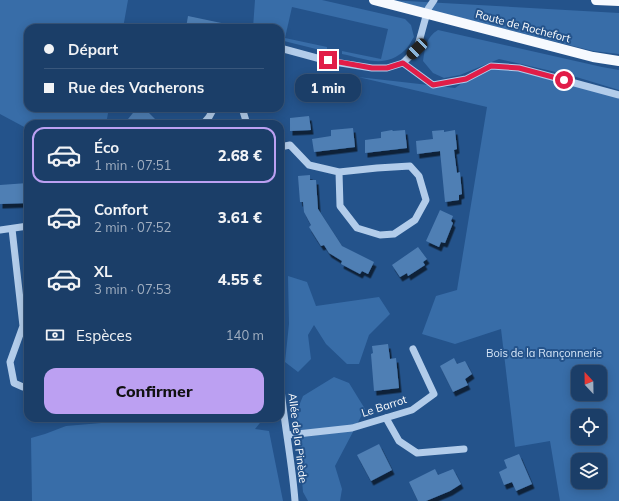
<!DOCTYPE html>
<html lang="fr">
<meta charset="utf-8">
<style>
:root{--surface:#1b3e68;--page:#24456e;--text:#f1f3f6;--muted:#a0aec0;--line:#39577c;--accent:#bca0f2}
body{margin:0;font-family:Mulish,sans-serif;background:var(--page);color:var(--text);height:100vh;display:flex;flex-direction:column;font-size:15px;white-space:nowrap}
*{box-sizing:border-box;margin:0}
p{font-size:13px;color:var(--muted)}
.icon{flex:none;width:22px;height:22px;fill:none;stroke:currentColor;stroke-width:2;stroke-linecap:round;stroke-linejoin:round}
.map{position:relative;flex:1;overflow:hidden}
.sheet{position:absolute;left:24px;top:120px;width:260px;height:302px;display:flex;flex-direction:column;background:var(--surface);border-radius:12px;box-shadow:0 2px 10px #0003,0 0 0 1px var(--line)}
.sheet>*{flex:none}
.top-card{position:absolute;left:24px;top:24px;width:260px;height:88px;border-radius:12px;box-shadow:0 2px 10px #0003,0 0 0 1px var(--line);display:grid;align-content:center;height:88px;padding:0 20px;background:var(--surface)}
.needle{width:26px;rotate:338deg}
.tools{position:absolute;left:571px;top:365px;display:grid;gap:8px}
.tools a{display:grid;place-items:center;width:36px;height:36px;border-radius:8px;background:var(--surface);box-shadow:0 2px 10px #0003,0 0 0 1px var(--line);font-size:20px}
.end{position:absolute;width:18px;height:18px;margin:-9px;border:5px solid #e11d48;background:#fff;box-shadow:0 0 0 2px #fff}
.from{border-radius:50%}
.bubble{position:absolute;height:28px;border-radius:12px;background:var(--surface);box-shadow:0 2px 10px #0003,0 0 0 1px var(--line);font-size:13px;font-weight:800;line-height:28px;text-align:center}
.car{position:absolute;width:12px;height:24px;margin:-12px -6px;border-radius:5px;box-shadow:0 0 3px 1px #0007;background:linear-gradient(#222 24%,#8ab4d8 0 40%,#222 0 76%,#8ab4d8 0 86%,#222 0)}
.top-card b{display:flex;align-items:center;gap:14px;height:38px;font-size:15px}
.top-card b+b{border-top:1px solid var(--line)}
.top-card i{width:10px;height:10px;background:var(--text)}
ul{padding:7px 0 0;list-style:none}
li{display:flex;align-items:center;gap:12px;height:56px;margin:0 8px 6px;padding:0 12px;border:2px solid transparent;border-radius:12px}
li div{flex:1}
li b{display:block;font-size:15px}
li em{font-style:normal;font-weight:800}
li.current{border-color:var(--accent)}
li>.icon{width:36px;height:36px;stroke-width:1.5}
.pay{display:flex;align-items:center;gap:10px;height:44px;padding:0 20px;font-size:15px}
.pay p{margin-inline-start:auto}
.cta{display:flex;gap:8px;margin-top:auto;padding:8px 20px}
.cta a{flex:1;height:46px;border-radius:12px;background:var(--accent);color:#111;font-size:16px;font-weight:800;line-height:46px;text-align:center}
.map>svg:first-child{display:block}
.green{fill:#386da8;fill-rule:evenodd}
.building{fill:#507fb4;filter:url(#shadow)}
.lines{fill:none;stroke-linecap:round;stroke-linejoin:round}
.minor{stroke:#b2ccea;stroke-width:7}
.major{stroke:#f6f9fe;stroke-width:10}
.route{stroke:#e11d48;stroke-width:5}
.labels{text-anchor:middle;stroke-width:4;stroke-linejoin:round;paint-order:stroke}
.street-label{font-size:11px;fill:#fff;stroke:#24538b}
.park-label{font-size:11px;fill:#d6e6f8;stroke:#24538b}
</style>
<div class="map">
<svg width="619" height="501" viewBox="0 0 619 501">
<defs>
<filter id="shadow"><feDropShadow dx="2.5" dy="4.5" stdDeviation="0" flood-color="#0009"/></filter>
</defs>
<rect width="100%" height="100%" fill="#24538b"/>
<!-- green -->
<g class="green">
<polygon points="0,0 128,0 123,28 28,28 28,108 109,108 106,124 57,124 50,120 49,124 28,124 28,129 0,114"/>
<path d="M255,0H322L405,19L411,25L414,37C411,41 409,47 405,50C385,69 366,59 342,54V51L381,59L388,29L292,7L285,38L327,47V50L324,51L280,40V28H253Z"/>
<polygon points="389,0 619,13 619,54 593,51"/>
<path d="M438,30L602,67L619,70V90L573,76L499,59L460,75L444,78L433,73L423,61C425,48 426,37 438,30Z"/>
<path d="M491,66L519,68L619,96V501H560L550,441L515,447L501,329L455,344L422,334L436,296L457,290L487,107L358,77L455,88L472,76ZM578,372H600V394H578ZM578,416H600V438H578ZM578,460H600V482H578Z"/>
<polygon points="288,276 307,282 316,306 379,297 390,314 369,335 359,364 347,364 326,344 314,325 308,335 311,359 298,372 285,362 289,324"/>
<polygon points="334,377 349,383 365,409 335,466 342,489 340,501 308,501 303,492 296,413 303,396"/>
<polygon points="160,418 264,418 255,429 269,431 283,501 32,501 31,438 45,434 66,426"/>
</g>
<!-- building -->
<g class="building">
<polygon points="188,16 226,24 226,28 186,28"/>
<polygon points="137,108 144,108 155,119 150,124 124,124"/>
<polygon points="309,116 311,130 290,131 290,118"/>
<polygon points="353,128 355,147 314,152 312,139 331,136 331,130"/>
<polygon points="392,130 393,131 405,130 407,148 365,153 365,140 381,138 381,132"/>
<polygon points="444,130 444,132 455,130 457,149 454,150 457,173 460,172 462,194 459,195 459,200 445,202 440,151 417,154 416,141 433,139 432,131"/>
<polygon points="310,175 310,180 316,180 318,209 342,246 374,262 368,274 362,271 360,274 341,264 342,261 329,253 324,245 321,246 309,227 311,225 304,212 303,202 300,202 298,176"/>
<polygon points="28,183 28,203 0,204 0,185"/>
<polygon points="440,210 453,216 451,221 453,223 445,243 441,242 439,247 426,241"/>
<polygon points="418,247 427,259 423,262 425,265 408,276 407,273 400,277 392,265"/>
<polygon points="388,344 390,359 396,358 399,388 374,391 371,354 373,353 372,346"/>
<polygon points="454,358 457,364 465,361 472,374 465,379 468,385 453,392 440,366"/>
<polygon points="379,444 392,470 371,481 357,455"/>
<polygon points="519,454 532,484 516,491 512,482 504,485 499,472 507,468 504,460"/>
<polygon points="435,469 438,475 453,469 461,484 450,491 426,501 418,501 409,482"/>
</g>
<g class="lines">
<!-- minor -->
<g class="minor">
<polyline points="280,48 328,61 372,68 387,68 403,63 417,49 428,9 434,0"/>
<polyline points="403,63 433,85 466,79 491,66 519,68 619,95"/>
<polyline points="242,108 247,124"/>
<polyline points="203,124 209,117 214,108"/>
<polyline points="280,147 290,145 309,165 339,172 377,168 410,166 419,176 426,200 415,220 394,234 380,235 357,228 340,206 339,172"/>
<polyline points="12,229 23,326 10,362 14,383 23,387 28,387"/>
<polyline points="0,230 28,226"/>
<path d="M280,378C283,419 292,460 295,501"/>
<polyline points="386,418 399,441 417,453 464,449"/>
<polyline points="288,435 352,428 412,410 434,394 413,349"/>
</g>
<!-- major -->
<g class="major">
<polyline points="374,0 593,57 619,61"/>
<polyline points="596,0 619,1"/>
</g>
</g>
<g class="lines">
<!-- route -->
<polyline class="route" points="328,60 372,68 387,68 403,63 433,85 466,79 491,66 519,68 564,80"/>
</g>
<g class="labels">
<!-- street labels -->
<g class="street-label">
<text transform="translate(523 26) rotate(15)" y="4">Route de Rochefort</text>
<text transform="translate(384 406) rotate(-18)" y="4">Le Barrot</text>
<text transform="translate(298 438) rotate(83)" y="4">Allée de la Pinède</text>
</g>
<!-- park labels -->
<g class="park-label">
<text x="544" y="357">Bois de la Rançonnerie</text>
</g>
</g>
</svg>
<div class="tools">
<a><svg class="needle" viewBox="-14 -14 28 28"><path d="M0-13l5 13h-10z" fill="#e53935"/><path d="M0 13l5-13h-10z" fill="#a0aec0"/></svg></a>
<a><svg class="icon" aria-label="locate" viewBox="0 0 24 24"><circle cx="12" cy="12" r="6"/><path d="M12 2v4M12 18v4M2 12h4M18 12h4"/></svg></a>
<a><svg class="icon" aria-label="layers" viewBox="0 0 24 24"><path d="M12 4l9 5-9 5-9-5zM3 14l9 5 9-5"/></svg></a>
</div>
<i class="end from" style="left:564px;top:80px"></i>
<i class="end" style="left:328px;top:60px"></i>
<div class="bubble" style="left:295px;top:74px;width:66px">1 min</div>
<i class="car" style="left:417px;top:49px;rotate:225deg"></i>
<div class="top-card">
<b><i class="from"></i>Départ</b>
<b><i></i>Rue des Vacherons</b>
</div>
<section class="sheet">
<ul>
<li class="current"><svg class="icon" aria-label="car" viewBox="0 0 24 24"><path d="M5 17H2v-5l4-1 3-4h7l3 4 3 1v5h-3M9 17h6M6 11h13"/><circle cx="7" cy="17" r="2"/><circle cx="17" cy="17" r="2"/></svg><div><b>Éco</b><p>1 min · 07:51</p></div><em>2.68 €</em></li>
<li><svg class="icon" aria-label="car" viewBox="0 0 24 24"><path d="M5 17H2v-5l4-1 3-4h7l3 4 3 1v5h-3M9 17h6M6 11h13"/><circle cx="7" cy="17" r="2"/><circle cx="17" cy="17" r="2"/></svg><div><b>Confort</b><p>2 min · 07:52</p></div><em>3.61 €</em></li>
<li><svg class="icon" aria-label="car" viewBox="0 0 24 24"><path d="M5 17H2v-5l4-1 3-4h7l3 4 3 1v5h-3M9 17h6M6 11h13"/><circle cx="7" cy="17" r="2"/><circle cx="17" cy="17" r="2"/></svg><div><b>XL</b><p>3 min · 07:53</p></div><em>4.55 €</em></li>
</ul>
<div class="pay"><svg class="icon" aria-label="cash" viewBox="0 0 24 24"><path d="M3 7h18v10H3z"/><circle cx="12" cy="12" r="2"/></svg>Espèces<p>140 m</p></div>
<div class="cta"><a>Confirmer</a></div>
</section>
</div>
